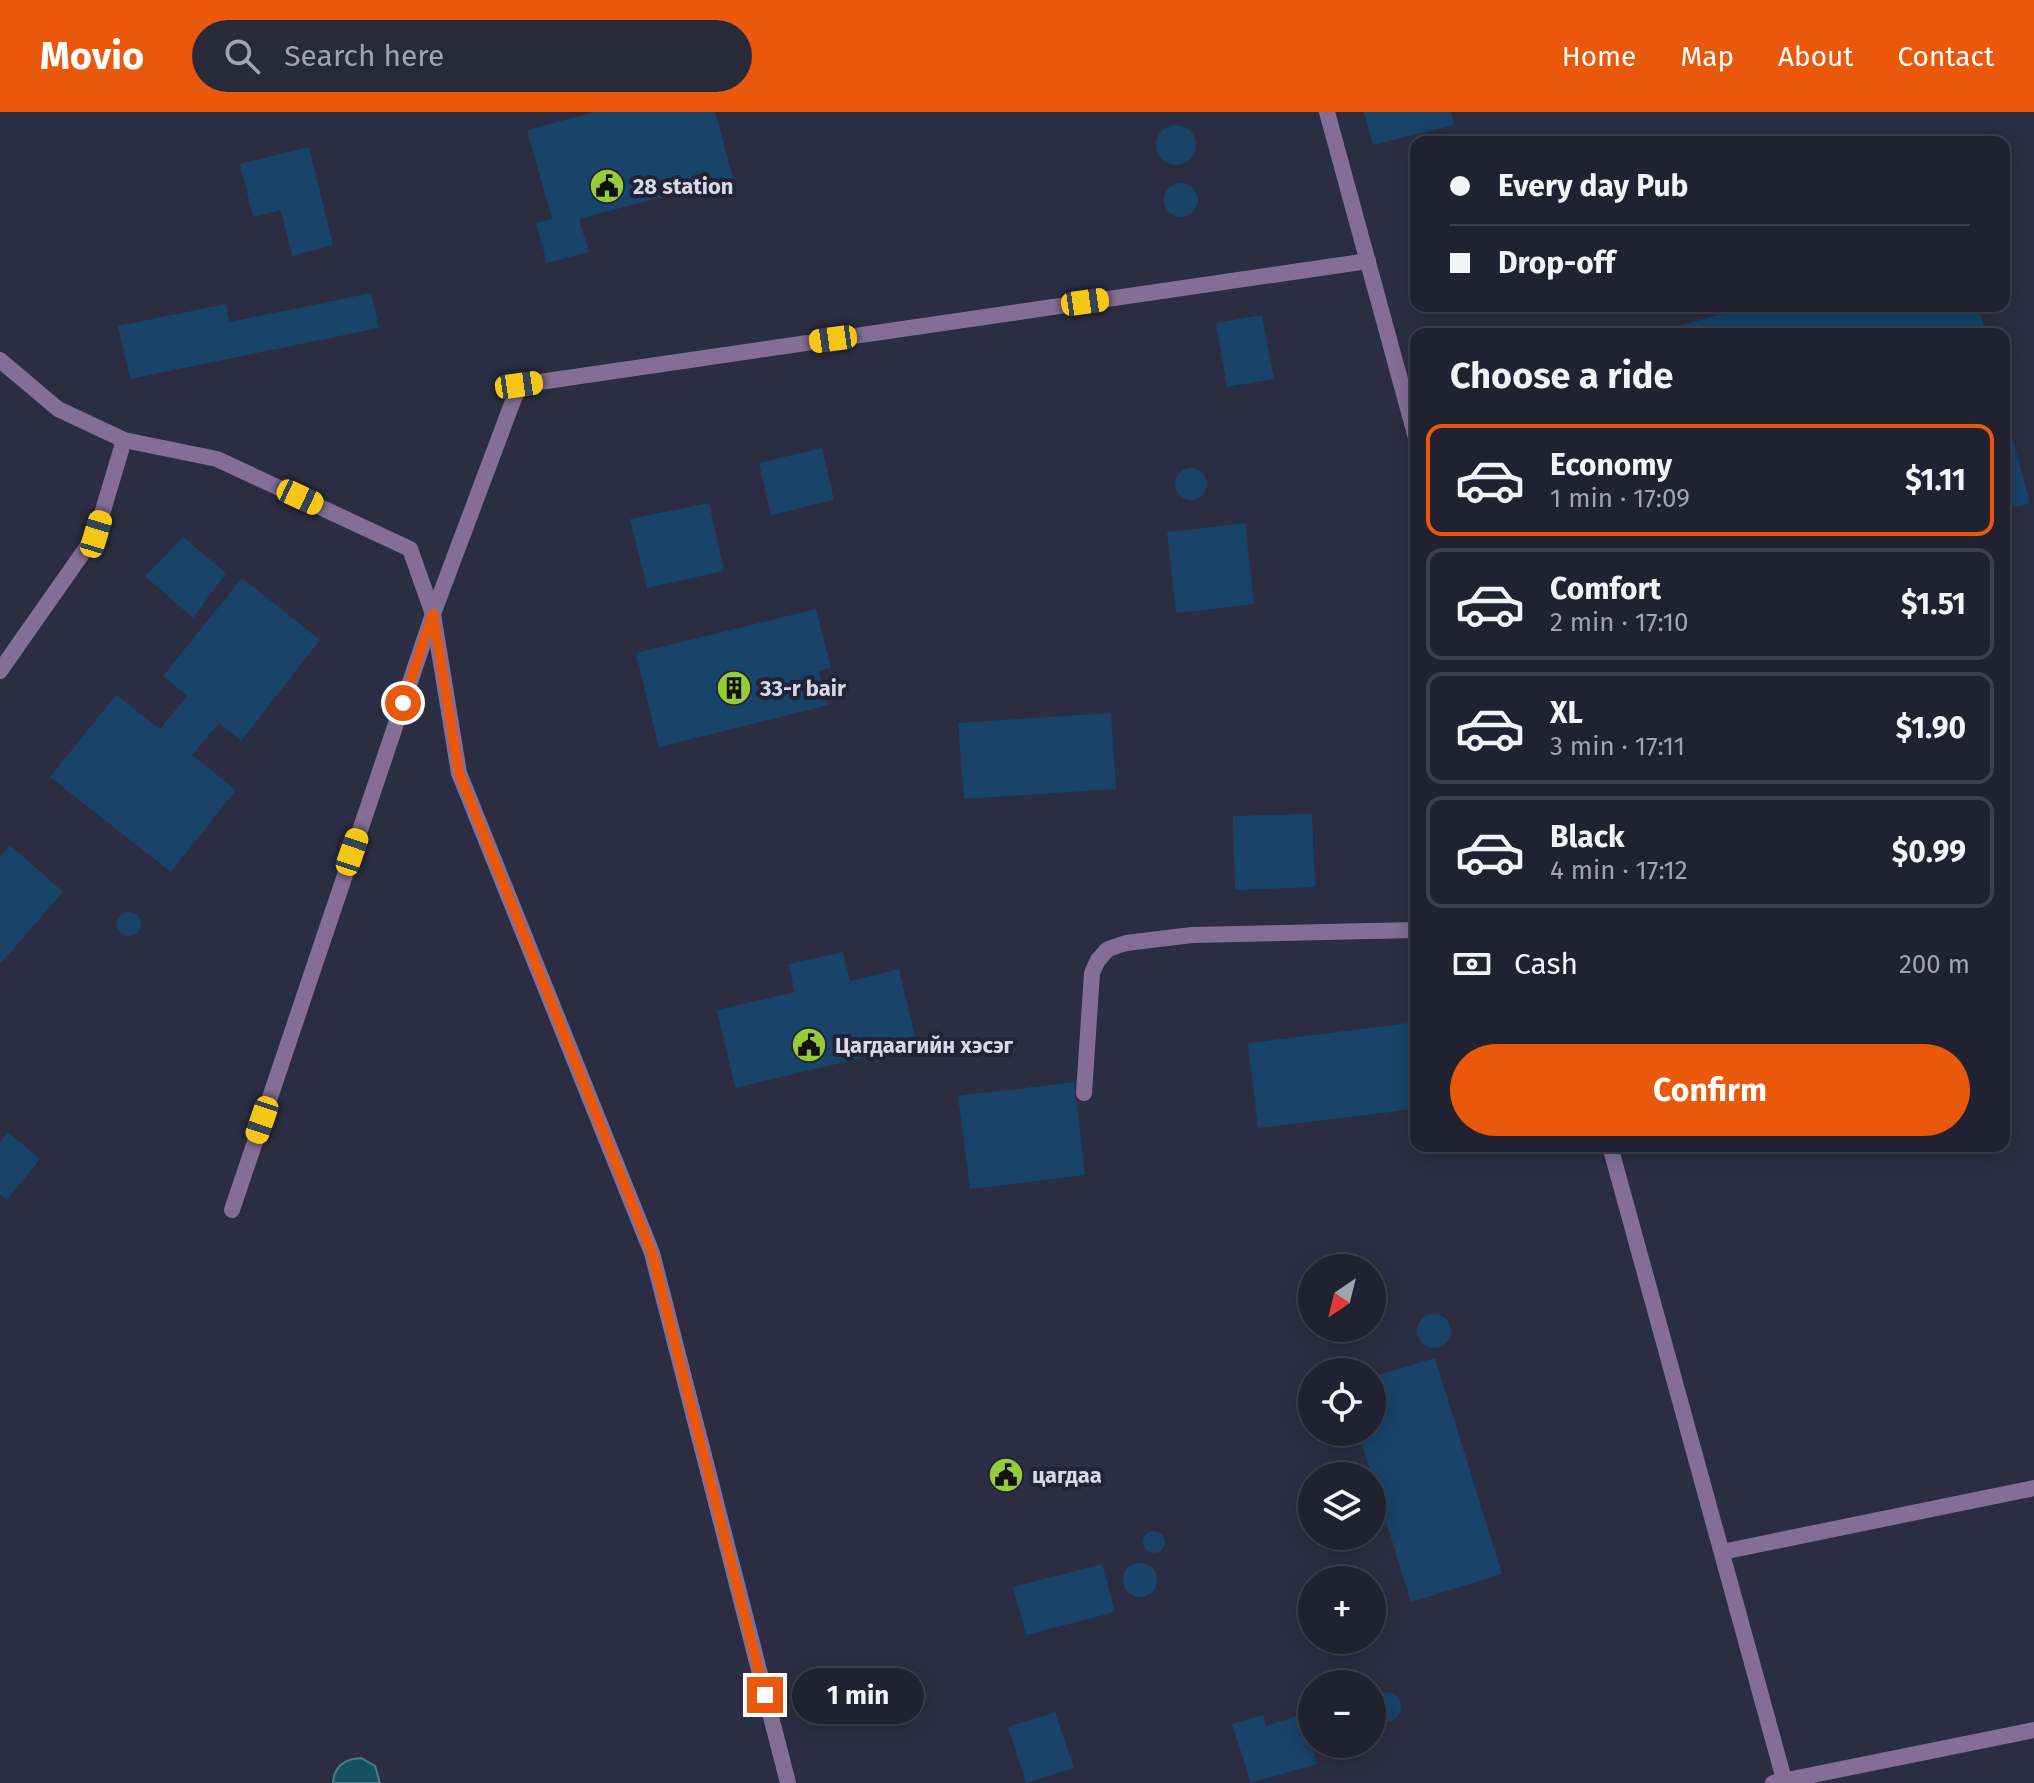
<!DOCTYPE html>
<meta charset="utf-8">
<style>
:root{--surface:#202232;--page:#282a3a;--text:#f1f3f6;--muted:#a2a4ac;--line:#3d3f4d;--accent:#ea580c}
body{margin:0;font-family:"Fira Sans",sans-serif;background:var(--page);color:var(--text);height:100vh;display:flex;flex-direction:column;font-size:30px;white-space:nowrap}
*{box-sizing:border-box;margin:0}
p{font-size:26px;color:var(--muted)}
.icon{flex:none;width:44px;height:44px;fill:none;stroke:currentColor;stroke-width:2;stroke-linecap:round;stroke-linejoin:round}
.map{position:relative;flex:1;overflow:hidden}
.sheet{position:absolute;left:1410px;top:216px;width:600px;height:824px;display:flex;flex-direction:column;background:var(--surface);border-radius:16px;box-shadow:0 4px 20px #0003,0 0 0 2px var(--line)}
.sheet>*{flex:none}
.banner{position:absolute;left:1410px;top:24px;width:600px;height:176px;border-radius:16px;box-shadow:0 4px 20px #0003,0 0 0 2px var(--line);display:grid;align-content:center;height:176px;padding:0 40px;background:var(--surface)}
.needle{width:52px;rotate:215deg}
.buttons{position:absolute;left:1298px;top:1142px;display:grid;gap:16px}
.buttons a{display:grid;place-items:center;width:88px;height:88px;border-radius:50%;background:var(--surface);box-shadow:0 4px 20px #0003,0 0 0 2px var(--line);font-size:40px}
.end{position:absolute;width:36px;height:36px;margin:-18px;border:10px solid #ea580c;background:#fff;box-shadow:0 0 0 4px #fff}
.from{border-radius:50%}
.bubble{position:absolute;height:56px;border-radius:28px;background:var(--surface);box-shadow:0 4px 20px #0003,0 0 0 2px var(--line);font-size:26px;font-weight:700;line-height:56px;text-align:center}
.car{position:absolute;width:24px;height:48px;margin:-24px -12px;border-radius:10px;box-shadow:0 0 6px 2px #0007;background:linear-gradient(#f5c518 24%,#345 0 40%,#f5c518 0 76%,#345 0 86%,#f5c518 0)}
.banner b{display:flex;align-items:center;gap:28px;height:76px;font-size:30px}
.banner b+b{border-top:2px solid var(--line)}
.banner i{width:20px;height:20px;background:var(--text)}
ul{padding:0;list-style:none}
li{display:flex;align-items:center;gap:24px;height:112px;margin:0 16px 12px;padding:0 24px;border:4px solid var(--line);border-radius:16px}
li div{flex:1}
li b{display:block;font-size:30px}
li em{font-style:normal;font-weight:700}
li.current{border-color:var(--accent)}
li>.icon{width:72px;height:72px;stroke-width:1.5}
h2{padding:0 40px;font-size:36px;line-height:96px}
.pay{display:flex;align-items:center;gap:20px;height:88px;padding:0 40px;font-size:30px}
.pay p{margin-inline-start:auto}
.button{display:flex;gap:16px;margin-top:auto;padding:16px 40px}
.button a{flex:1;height:92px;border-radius:48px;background:var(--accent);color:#fff;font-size:32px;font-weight:700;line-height:92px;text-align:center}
header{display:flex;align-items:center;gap:48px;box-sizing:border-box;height:112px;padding:0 40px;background:var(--accent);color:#fff}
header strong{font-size:38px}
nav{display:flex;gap:44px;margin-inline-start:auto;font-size:28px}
.search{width:560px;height:72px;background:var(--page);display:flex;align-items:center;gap:20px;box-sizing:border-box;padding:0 28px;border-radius:44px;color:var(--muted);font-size:30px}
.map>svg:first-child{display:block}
.water{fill:#155160;stroke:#4f7a88;stroke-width:2}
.building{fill:#194369}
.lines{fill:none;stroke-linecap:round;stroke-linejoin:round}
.service{stroke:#846e95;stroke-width:16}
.minor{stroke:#846e95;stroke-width:16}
.tertiary{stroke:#846e95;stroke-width:16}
.route{stroke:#ea580c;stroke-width:10}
.labels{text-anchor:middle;stroke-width:8;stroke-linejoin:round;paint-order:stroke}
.poi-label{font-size:22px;font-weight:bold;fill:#d7d9e6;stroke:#212337;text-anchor:start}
</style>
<header>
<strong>Movio</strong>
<div class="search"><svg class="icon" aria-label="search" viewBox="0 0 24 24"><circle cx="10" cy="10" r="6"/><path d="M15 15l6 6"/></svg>Search here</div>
<nav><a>Home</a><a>Map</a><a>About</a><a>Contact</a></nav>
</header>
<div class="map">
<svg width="2034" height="1671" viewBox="0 0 2034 1671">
<rect width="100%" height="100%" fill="#2b2d42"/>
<!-- water -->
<path class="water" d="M361,1646L375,1654L380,1671H333C334,1654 344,1647 361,1646Z"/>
<!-- building -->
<g class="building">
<polygon points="594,0 715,0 733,66 579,107 589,140 547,151 536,111 552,107 527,18"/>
<polygon points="1364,0 1451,0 1454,13 1373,33"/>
<circle cx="1176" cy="33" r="20"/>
<polygon points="309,35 333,133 292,144 281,98 253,105 240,52"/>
<circle cx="1181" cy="88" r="17"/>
<polygon points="371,181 379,216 130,267 118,214 226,192 229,210"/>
<polygon points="1752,194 1979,194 1986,222 1648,222"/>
<polygon points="1262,203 1274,267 1227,275 1216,211"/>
<polygon points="2004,295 2030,391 2004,398"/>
<polygon points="822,336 834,388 771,403 759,351"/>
<circle cx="1191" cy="372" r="16"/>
<polygon points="709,391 724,459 647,476 630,407"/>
<polygon points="1245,411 1254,492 1176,501 1167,420"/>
<polygon points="183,425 226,461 193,506 145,464"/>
<polygon points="242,466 320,528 241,629 219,611 192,643 236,678 171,760 50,665 116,583 160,617 187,584 163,564"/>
<polygon points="816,497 831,556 819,559 828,593 659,635 636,541"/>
<polygon points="1111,601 1116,677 964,687 958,611"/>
<polygon points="1312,702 1315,775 1235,778 1233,704"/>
<polygon points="10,733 63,780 0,852 0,744"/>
<circle cx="129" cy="812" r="12"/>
<polygon points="843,840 850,869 899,857 917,933 735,976 717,898 795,880 788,852"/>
<polygon points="1416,910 1416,997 1258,1016 1248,931"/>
<polygon points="1074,970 1085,1063 970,1077 958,984"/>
<polygon points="8,1020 40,1047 7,1088 0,1082 0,1030"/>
<circle cx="1434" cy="1219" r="17"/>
<polygon points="1435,1246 1502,1462 1411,1490 1358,1320 1372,1320 1372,1265"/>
<circle cx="1154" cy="1430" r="11"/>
<circle cx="1140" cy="1468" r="17"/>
<polygon points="1102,1452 1115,1500 1026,1523 1013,1475"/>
<circle cx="1386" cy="1595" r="15"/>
<polygon points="1055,1600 1074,1656 1026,1671 1008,1615"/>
<polygon points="1263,1603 1266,1614 1301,1603 1317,1652 1251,1671 1232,1612"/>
</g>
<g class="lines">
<!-- service -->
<g class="service">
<polyline points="0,559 96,422 124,328"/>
<polyline points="1084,981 1092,861 1098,848 1108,837 1126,831 1192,823 1416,818"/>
</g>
<!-- minor -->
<g class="minor">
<polyline points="0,248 58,297 124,328 217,347 410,437 433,502 459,661 652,1141 788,1671"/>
<polyline points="232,1098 433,502 519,273 1368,149"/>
<polyline points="1722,1440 2034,1376"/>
<polyline points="1773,1671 2034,1618"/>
</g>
<!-- tertiary -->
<g class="tertiary">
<polyline points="1327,0 1416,326"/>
<polyline points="1610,1034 1785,1671"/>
</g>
</g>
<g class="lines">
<!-- route -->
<polyline class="route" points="403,591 433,502 459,661 652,1141 765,1583"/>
</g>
<!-- icons -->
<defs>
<g id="civic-disc" transform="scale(1.8)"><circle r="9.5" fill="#97cc39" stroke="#212337"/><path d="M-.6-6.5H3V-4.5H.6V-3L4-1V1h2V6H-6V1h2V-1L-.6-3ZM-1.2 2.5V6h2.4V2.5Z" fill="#111"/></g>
<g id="building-disc" transform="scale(1.8)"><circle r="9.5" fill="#97cc39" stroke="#212337"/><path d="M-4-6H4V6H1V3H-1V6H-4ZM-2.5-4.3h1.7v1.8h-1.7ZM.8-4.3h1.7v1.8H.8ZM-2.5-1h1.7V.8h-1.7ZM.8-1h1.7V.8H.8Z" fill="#111"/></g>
</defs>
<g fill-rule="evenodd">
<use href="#civic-disc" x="607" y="74"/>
<use href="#building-disc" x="734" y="576"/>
<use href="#civic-disc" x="809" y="933"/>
<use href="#civic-disc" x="1006" y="1363"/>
</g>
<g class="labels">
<!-- poi labels -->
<g class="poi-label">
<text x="633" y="82">28 station</text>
<text x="760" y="584">33-r bair</text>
<text x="835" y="941">Цагдаагийн хэсэг</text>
<text x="1032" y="1371">цагдаа</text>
</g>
</g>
</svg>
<div class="buttons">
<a><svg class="needle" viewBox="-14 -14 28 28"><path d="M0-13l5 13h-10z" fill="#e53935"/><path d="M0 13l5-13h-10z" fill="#a2a4ac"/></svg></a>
<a><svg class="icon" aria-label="locate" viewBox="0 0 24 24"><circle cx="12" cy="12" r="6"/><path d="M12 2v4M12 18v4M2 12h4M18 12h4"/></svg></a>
<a><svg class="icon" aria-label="layers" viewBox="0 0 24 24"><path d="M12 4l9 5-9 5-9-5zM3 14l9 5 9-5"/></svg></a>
<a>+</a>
<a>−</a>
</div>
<i class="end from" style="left:403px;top:591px"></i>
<i class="end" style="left:765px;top:1583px"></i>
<div class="bubble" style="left:792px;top:1556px;width:132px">1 min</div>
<i class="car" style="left:1085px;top:190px;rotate:82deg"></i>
<i class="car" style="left:833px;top:227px;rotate:262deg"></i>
<i class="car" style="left:519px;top:273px;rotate:82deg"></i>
<i class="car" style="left:300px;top:385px;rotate:115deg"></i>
<i class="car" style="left:96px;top:422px;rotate:17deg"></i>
<i class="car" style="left:352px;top:740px;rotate:19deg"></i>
<i class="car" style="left:262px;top:1008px;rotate:199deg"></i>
<div class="banner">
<b><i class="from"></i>Every day Pub</b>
<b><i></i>Drop-off</b>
</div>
<section class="sheet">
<h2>Choose a ride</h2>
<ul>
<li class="current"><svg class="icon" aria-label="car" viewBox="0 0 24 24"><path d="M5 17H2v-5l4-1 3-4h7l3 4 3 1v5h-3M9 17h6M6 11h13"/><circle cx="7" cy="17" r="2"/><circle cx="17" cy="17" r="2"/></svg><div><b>Economy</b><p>1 min · 17:09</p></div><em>$1.11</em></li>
<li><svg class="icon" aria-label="car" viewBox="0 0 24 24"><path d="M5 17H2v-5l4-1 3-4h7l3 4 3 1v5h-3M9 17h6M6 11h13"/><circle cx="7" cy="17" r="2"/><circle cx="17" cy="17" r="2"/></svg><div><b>Comfort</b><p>2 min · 17:10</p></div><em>$1.51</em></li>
<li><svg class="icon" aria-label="car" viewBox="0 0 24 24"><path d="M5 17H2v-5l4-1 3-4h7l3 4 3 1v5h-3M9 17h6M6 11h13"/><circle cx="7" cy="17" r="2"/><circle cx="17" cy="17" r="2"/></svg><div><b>XL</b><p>3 min · 17:11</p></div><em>$1.90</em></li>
<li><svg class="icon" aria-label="car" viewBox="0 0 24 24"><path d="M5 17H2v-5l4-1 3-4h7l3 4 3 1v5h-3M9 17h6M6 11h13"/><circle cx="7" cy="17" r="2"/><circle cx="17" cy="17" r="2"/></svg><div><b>Black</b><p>4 min · 17:12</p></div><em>$0.99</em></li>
</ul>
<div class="pay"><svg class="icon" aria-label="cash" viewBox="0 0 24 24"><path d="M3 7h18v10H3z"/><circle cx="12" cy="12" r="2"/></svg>Cash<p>200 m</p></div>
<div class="button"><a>Confirm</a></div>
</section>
</div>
